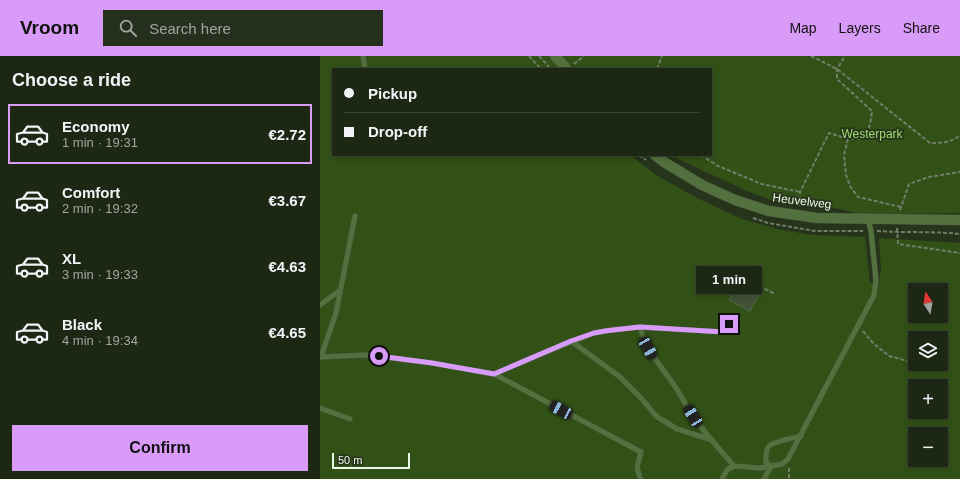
<!DOCTYPE html>
<meta charset="utf-8">
<style>
:root{--surface:#1c2714;--page:#252f1d;--text:#f1f3f6;--muted:#a0a5a0;--line:#3a4434;--accent:#d89bf8}
body{margin:0;font-family:Arial,sans-serif;background:var(--page);color:var(--text);height:100vh;display:flex;flex-direction:column;font-size:15px;white-space:nowrap}
*{box-sizing:border-box;margin:0}
p{font-size:13px;color:var(--muted)}
.icon{flex:none;width:22px;height:22px;fill:none;stroke:currentColor;stroke-width:2;stroke-linecap:round;stroke-linejoin:round}
.map{position:relative;flex:1;overflow:hidden}
.panel{display:flex;flex-direction:column;background:var(--surface);width:320px}
.panel>*{flex:none}
.hud{position:absolute;left:12px;top:12px;width:380px;height:88px;border-radius:0px;box-shadow:0 2px 6px #0003,0 0 0 1px var(--line);display:grid;align-content:center;height:88px;padding:0 12px;background:var(--surface)}
.needle{width:26px;rotate:348deg}
.tools{position:absolute;left:588px;top:227px;display:grid;gap:8px}
.tools a{display:grid;place-items:center;width:40px;height:40px;border-radius:0px;background:var(--surface);box-shadow:0 2px 6px #0003,0 0 0 1px var(--line);font-size:20px}
.scale{position:absolute;left:12px;bottom:10px;width:78px;box-sizing:border-box;padding-left:4px;border:2px solid #edf7e7;border-top:0;font-size:11px;line-height:14px;white-space:nowrap;color:#edf7e7;-webkit-text-stroke:3px #26341b;paint-order:stroke}
.end{position:absolute;width:18px;height:18px;margin:-9px;border:5px solid #d89bf8;background:#111;box-shadow:0 0 0 2px #111}
.from{border-radius:50%}
.bubble{position:absolute;height:28px;border-radius:0px;background:var(--surface);box-shadow:0 2px 6px #0003,0 0 0 1px var(--line);font-size:13px;font-weight:700;line-height:28px;text-align:center}
.car{position:absolute;width:12px;height:24px;margin:-12px -6px;border-radius:5px;box-shadow:0 0 3px 1px #0007;background:linear-gradient(#222 24%,#8ab4d8 0 40%,#222 0 76%,#8ab4d8 0 86%,#222 0)}
.hud b{display:flex;align-items:center;gap:14px;height:38px;font-size:15px}
.hud b+b{border-top:1px solid var(--line)}
.hud i{width:10px;height:10px;background:var(--text)}
ul{padding:0;list-style:none}
li{display:flex;align-items:center;gap:12px;height:60px;margin:0 8px 6px;padding:0 4px;border:2px solid transparent;border-radius:0px}
li div{flex:1}
li b{display:block;font-size:15px}
li em{font-style:normal;font-weight:700}
li.on{border-color:var(--accent)}
li>.icon{width:36px;height:36px;stroke-width:1.5}
h2{padding:0 12px;font-size:18px;line-height:48px}
.button{display:flex;gap:8px;margin-top:auto;padding:8px 12px}
.button a{flex:1;height:46px;border-radius:0px;background:var(--accent);color:#111;font-size:16px;font-weight:700;line-height:46px;text-align:center}
header{display:flex;align-items:center;gap:24px;box-sizing:border-box;height:56px;padding:0 20px;background:var(--accent);color:#111}
header strong{font-size:19px}
nav{display:flex;gap:22px;margin-inline-start:auto;font-size:14px}
.search{width:280px;height:36px;background:var(--page);display:flex;align-items:center;gap:10px;box-sizing:border-box;padding:0 14px;border-radius:0px;color:var(--muted);font-size:15px}
main{display:flex;flex:1;min-height:0}
.map>svg:first-child{display:block}
.green{fill:#325117;fill-rule:evenodd}
.building{fill:#425237;stroke:#56664b}
.lines{fill:none;stroke-linecap:round;stroke-linejoin:round}
.service-casing{stroke:#424f38;stroke-width:6}
.minor-casing{stroke:#424f38;stroke-width:11}
.path{stroke:#727e69;stroke-width:2;stroke-dasharray:4 2;stroke-linecap:butt}
.service{stroke:#53713e;stroke-width:5}
.minor{stroke:#53713e;stroke-width:10}
.route{stroke:#d89bf8;stroke-width:5}
.labels{text-anchor:middle;stroke-width:3.5;stroke-linejoin:round;paint-order:stroke}
.park-label{font-size:12px;fill:#a0de72;stroke:#26341b}
.street-label{font-size:12px;fill:#edf7e7;stroke:#26341b}
</style>
<header>
<strong>Vroom</strong>
<div class="search"><svg class="icon" aria-label="search" viewBox="0 0 24 24"><circle cx="10" cy="10" r="6"/><path d="M15 15l6 6"/></svg>Search here</div>
<nav><a>Map</a><a>Layers</a><a>Share</a></nav>
</header>
<main>
<section class="panel">
<h2>Choose a ride</h2>
<ul>
<li class="on"><svg class="icon" aria-label="car" viewBox="0 0 24 24"><path d="M5 17H2v-5l4-1 3-4h7l3 4 3 1v5h-3M9 17h6M6 11h13"/><circle cx="7" cy="17" r="2"/><circle cx="17" cy="17" r="2"/></svg><div><b>Economy</b><p>1 min · 19:31</p></div><em>€2.72</em></li>
<li><svg class="icon" aria-label="car" viewBox="0 0 24 24"><path d="M5 17H2v-5l4-1 3-4h7l3 4 3 1v5h-3M9 17h6M6 11h13"/><circle cx="7" cy="17" r="2"/><circle cx="17" cy="17" r="2"/></svg><div><b>Comfort</b><p>2 min · 19:32</p></div><em>€3.67</em></li>
<li><svg class="icon" aria-label="car" viewBox="0 0 24 24"><path d="M5 17H2v-5l4-1 3-4h7l3 4 3 1v5h-3M9 17h6M6 11h13"/><circle cx="7" cy="17" r="2"/><circle cx="17" cy="17" r="2"/></svg><div><b>XL</b><p>3 min · 19:33</p></div><em>€4.63</em></li>
<li><svg class="icon" aria-label="car" viewBox="0 0 24 24"><path d="M5 17H2v-5l4-1 3-4h7l3 4 3 1v5h-3M9 17h6M6 11h13"/><circle cx="7" cy="17" r="2"/><circle cx="17" cy="17" r="2"/></svg><div><b>Black</b><p>4 min · 19:34</p></div><em>€4.65</em></li>
</ul>
<div class="button"><a>Confirm</a></div>
</section>
<div class="map">
<svg width="640" height="423" viewBox="0 0 640 423">
<rect width="100%" height="100%" fill="#26341b"/>
<!-- green -->
<path class="green" d="M0,0H640V157L541,158L515,152H501L467,148L448,143L427,135L358,103L353,99H391V13H256L251,8L246,13H13V99H310L336,119L377,142L422,163L457,173L493,179L545,181L550,227L559,226L561,214L559,182L640,187V423H0ZM595,234H621V260H595ZM595,282H621V308H595ZM595,330H621V356H595ZM595,378H621V404H595Z"/>
<!-- building -->
<polygon class="building" points="421,223 441,235 430,255 409,244"/>
<g class="lines">
<!-- service casing -->
<g class="service-casing">
<g id="service">
<polyline points="43,0 45,13"/>
<polyline points="0,249 19,235"/>
<path d="M320,271C325,293 341,310 354,329C361,339 366,350 373,360C385,377 400,394 414,410"/>
<polyline points="251,285 300,321 322,343 336,360 357,373 392,384"/>
<polyline points="0,301 45,299 112,307 174,318 221,298 274,277 296,273 320,271 404,276 414,260"/>
<polyline points="1,301 16,257 35,160"/>
<polyline points="174,318 321,396 317,411 320,422 321,423"/>
<polyline points="0,352 30,363"/>
<path d="M481,380C473,382 455,385 449,390C445,395 446,401 446,406L451,410L462,408L468,403L554,239L556,224L551,175L548,163"/>
<polyline points="402,423 407,414 414,410 439,412 451,410"/>
<polyline points="444,423 451,410"/>
</g>
</g>
<!-- minor casing -->
<g class="minor-casing">
<g id="minor">
<polyline points="235,0 247,13"/>
<polyline points="335,99 344,106 382,129 415,144 449,155 497,162 640,164"/>
</g>
</g>
<!-- path -->
<g class="path">
<polyline points="209,0 221,13"/>
<polyline points="219,0 231,13"/>
<path d="M491,0L517,13L610,87C621,87 631,87 640,79"/>
<polyline points="254,8 264,0"/>
<polyline points="337,13 342,0"/>
<polyline points="528,83 524,99 526,119 530,130 538,141 581,151"/>
<polyline points="319,99 326,104"/>
<polyline points="381,99 398,110 442,128 480,136"/>
<path d="M479,150L480,136L509,77L528,83L543,82C549,74 551,66 552,55L517,23V13L525,0"/>
<polyline points="580,154 589,128 609,121 640,116"/>
<polyline points="433,162 448,167 495,175 543,175"/>
<polyline points="577,172 578,188 640,197"/>
<path d="M557,175C585,177 612,175 640,178"/>
<polyline points="418,219 455,238"/>
<polyline points="543,275 553,287 569,300 595,307"/>
<polyline points="469,412 469,423"/>
</g>
<!-- service -->
<use href="#service" class="service"/>
<!-- minor -->
<use href="#minor" class="minor"/>
</g>
<g class="lines">
<!-- route -->
<polyline class="route" points="59,300 112,307 174,318 251,285 274,277 285,275 320,271 404,276 409,268"/>
</g>
<g class="labels">
<!-- park labels -->
<g class="park-label">
<text x="552" y="82">Westerpark</text>
</g>
<!-- street labels -->
<g class="street-label">
<text transform="translate(482 145) rotate(7)" y="4">Heuvelweg</text>
</g>
</g>
</svg>
<div class="tools">
<a><svg class="needle" viewBox="-14 -14 28 28"><path d="M0-13l5 13h-10z" fill="#e53935"/><path d="M0 13l5-13h-10z" fill="#a0a5a0"/></svg></a>
<a><svg class="icon" aria-label="layers" viewBox="0 0 24 24"><path d="M12 4l9 5-9 5-9-5zM3 14l9 5 9-5"/></svg></a>
<a>+</a>
<a>−</a>
</div>
<div class="scale">50 m</div>
<i class="end from" style="left:59px;top:300px"></i>
<i class="end" style="left:409px;top:268px"></i>
<div class="bubble" style="left:376px;top:210px;width:66px">1 min</div>
<i class="car" style="left:328px;top:292px;rotate:150deg"></i>
<i class="car" style="left:241px;top:354px;rotate:298deg"></i>
<i class="car" style="left:373px;top:360px;rotate:328deg"></i>
<div class="hud">
<b><i class="from"></i>Pickup</b>
<b><i></i>Drop-off</b>
</div>
</div>
</main>
